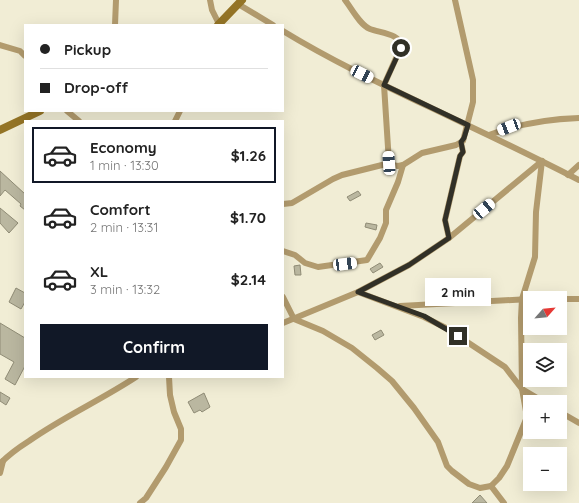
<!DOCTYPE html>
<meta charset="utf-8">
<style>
:root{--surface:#fff;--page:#f6f6f6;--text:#222;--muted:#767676;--line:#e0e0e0;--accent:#111827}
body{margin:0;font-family:Quicksand,sans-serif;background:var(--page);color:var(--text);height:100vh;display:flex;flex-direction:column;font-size:15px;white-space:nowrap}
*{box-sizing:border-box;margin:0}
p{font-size:13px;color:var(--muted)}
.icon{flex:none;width:22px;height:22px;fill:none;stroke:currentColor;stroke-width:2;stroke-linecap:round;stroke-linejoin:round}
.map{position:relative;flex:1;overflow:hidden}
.sheet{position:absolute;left:24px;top:120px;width:260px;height:258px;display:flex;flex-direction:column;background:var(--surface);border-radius:0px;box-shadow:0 4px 16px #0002}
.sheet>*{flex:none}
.banner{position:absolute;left:24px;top:24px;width:260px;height:88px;border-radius:0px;box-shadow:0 4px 16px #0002;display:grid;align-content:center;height:88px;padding:0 16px;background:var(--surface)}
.needle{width:26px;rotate:63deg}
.tools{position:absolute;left:523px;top:291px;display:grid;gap:8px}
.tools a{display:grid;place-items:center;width:44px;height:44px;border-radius:0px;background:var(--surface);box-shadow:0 4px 16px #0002;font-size:20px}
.end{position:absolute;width:18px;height:18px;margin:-9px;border:5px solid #313027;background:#fff;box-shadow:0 0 0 2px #fff}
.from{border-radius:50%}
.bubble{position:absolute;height:28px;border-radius:0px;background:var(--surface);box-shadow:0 4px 16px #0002;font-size:13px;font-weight:700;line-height:28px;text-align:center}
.car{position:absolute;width:12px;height:24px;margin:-12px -6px;border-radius:5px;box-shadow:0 0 3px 1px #0007;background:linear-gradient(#fff 24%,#345 0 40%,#fff 0 76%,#345 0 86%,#fff 0)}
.banner b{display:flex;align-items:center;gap:14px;height:38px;font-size:15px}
.banner b+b{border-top:1px solid var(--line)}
.banner i{width:10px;height:10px;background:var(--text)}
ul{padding:7px 0 0;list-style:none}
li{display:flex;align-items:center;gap:12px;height:56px;margin:0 8px 6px;padding:0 8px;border:2px solid transparent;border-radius:0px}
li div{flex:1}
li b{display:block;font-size:15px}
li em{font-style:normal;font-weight:700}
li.active{border-color:var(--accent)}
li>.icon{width:36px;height:36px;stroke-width:1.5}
.button{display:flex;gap:8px;margin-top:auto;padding:8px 16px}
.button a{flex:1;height:46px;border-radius:0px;background:var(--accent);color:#fff;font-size:16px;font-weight:700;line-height:46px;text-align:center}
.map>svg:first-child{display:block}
.building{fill:#bab7a0;stroke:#908c76}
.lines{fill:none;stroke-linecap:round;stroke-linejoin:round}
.street{stroke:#b29b6e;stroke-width:6}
.secondary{stroke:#947426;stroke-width:8}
.route{stroke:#313027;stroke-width:5}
</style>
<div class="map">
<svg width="579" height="503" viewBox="0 0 579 503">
<rect width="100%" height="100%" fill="#f1edd5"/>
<!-- building -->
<g class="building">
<polygon points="0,171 25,194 25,210 20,206 21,204 5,190 0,196"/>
<polygon points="358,191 361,195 350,201 347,197"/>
<polygon points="0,208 18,223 9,233 0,223"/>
<polygon points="366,223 377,225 376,230 365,227"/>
<polygon points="380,263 383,267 373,273 370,269"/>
<polygon points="300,265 301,275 295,275 294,266"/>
<polygon points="16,288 25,293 25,302 21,309 9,302"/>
<polygon points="0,323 25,338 25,366 15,385 5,379 14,362 0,354"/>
<polygon points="381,330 384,335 375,340 372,335"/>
<polygon points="0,392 10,398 6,405 0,401"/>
<polygon points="204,393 210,407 202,412 200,410 194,413 188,402"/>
<polygon points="480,495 487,503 472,503"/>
</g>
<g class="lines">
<!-- street -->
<g class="street">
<polyline points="210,0 212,10 219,24"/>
<path d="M345,0C352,9 360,25 370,29C380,33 402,34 401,47L384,85L389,163"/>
<polyline points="238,4 273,25"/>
<polyline points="115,25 116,0"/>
<path d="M283,31C342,67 405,95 467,125C505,143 542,161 579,180"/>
<polyline points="0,45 20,51 25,56"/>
<polyline points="67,111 79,121"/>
<polyline points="175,121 180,111"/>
<path d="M489,135C518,124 548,119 579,118"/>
<polyline points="542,161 536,212 535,257 522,299 521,318 522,389 544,402"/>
<polyline points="568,175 579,165"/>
<polyline points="283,204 292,203 333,179 342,175 386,164 398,166 403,165 422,153 456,145 463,141 473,102 473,80 455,0"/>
<polyline points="449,238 445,220 460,156 463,152 461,143"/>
<polyline points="283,251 295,255 305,263 318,267 367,260 380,238 386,223 386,210 398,182 403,165"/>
<polyline points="283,297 294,319 323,331 352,348 377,368 392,381 414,408 438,442 447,466 452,471 469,484 480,488 491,486 499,478 507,466 527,417 522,389 505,367 446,328 424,317 358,292"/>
<polyline points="560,299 579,299"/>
<polyline points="400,306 530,299"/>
<polyline points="283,323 358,292 409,265 449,238 542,161"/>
<polyline points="560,412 579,423"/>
<path d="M0,464C8,455 18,448 29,441C63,417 101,400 136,377"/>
<polyline points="0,473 3,461"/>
<polyline points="491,486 504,503"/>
<polyline points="140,503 146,498 166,467 181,440 181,429 174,412 170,395 169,377"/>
</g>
<!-- secondary -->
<g class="secondary">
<polyline points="218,25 242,0"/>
<polyline points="0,130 40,111"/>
</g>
</g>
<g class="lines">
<!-- route -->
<polyline class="route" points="401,48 384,85 468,125 464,138 461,142 463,152 460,156 445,220 449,238 409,265 358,292 424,316 458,336"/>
</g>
</svg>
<div class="tools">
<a><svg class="needle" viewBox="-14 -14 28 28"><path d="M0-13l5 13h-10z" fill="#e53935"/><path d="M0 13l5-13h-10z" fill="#767676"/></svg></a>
<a><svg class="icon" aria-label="layers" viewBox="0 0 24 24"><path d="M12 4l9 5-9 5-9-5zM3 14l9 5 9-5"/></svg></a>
<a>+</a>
<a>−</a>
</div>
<i class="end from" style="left:401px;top:48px"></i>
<i class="end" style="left:458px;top:336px"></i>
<div class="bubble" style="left:425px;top:278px;width:66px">2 min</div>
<i class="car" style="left:362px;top:74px;rotate:117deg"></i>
<i class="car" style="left:509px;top:127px;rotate:249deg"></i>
<i class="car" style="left:389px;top:163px;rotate:356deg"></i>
<i class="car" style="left:484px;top:209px;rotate:50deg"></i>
<i class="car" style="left:345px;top:264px;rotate:83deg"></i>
<div class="banner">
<b><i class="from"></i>Pickup</b>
<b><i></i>Drop-off</b>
</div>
<section class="sheet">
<ul>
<li class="active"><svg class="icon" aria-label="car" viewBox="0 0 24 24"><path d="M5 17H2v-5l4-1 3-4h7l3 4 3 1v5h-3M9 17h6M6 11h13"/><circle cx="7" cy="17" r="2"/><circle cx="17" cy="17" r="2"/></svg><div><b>Economy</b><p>1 min · 13:30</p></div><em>$1.26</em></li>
<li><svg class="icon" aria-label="car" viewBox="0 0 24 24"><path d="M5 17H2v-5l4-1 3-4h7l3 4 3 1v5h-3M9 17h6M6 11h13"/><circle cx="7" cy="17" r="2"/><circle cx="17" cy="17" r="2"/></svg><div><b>Comfort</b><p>2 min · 13:31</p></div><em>$1.70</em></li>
<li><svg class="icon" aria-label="car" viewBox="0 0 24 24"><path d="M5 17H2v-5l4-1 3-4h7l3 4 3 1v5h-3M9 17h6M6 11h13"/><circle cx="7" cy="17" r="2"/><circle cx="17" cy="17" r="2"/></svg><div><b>XL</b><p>3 min · 13:32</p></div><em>$2.14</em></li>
</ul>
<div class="button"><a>Confirm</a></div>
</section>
</div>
